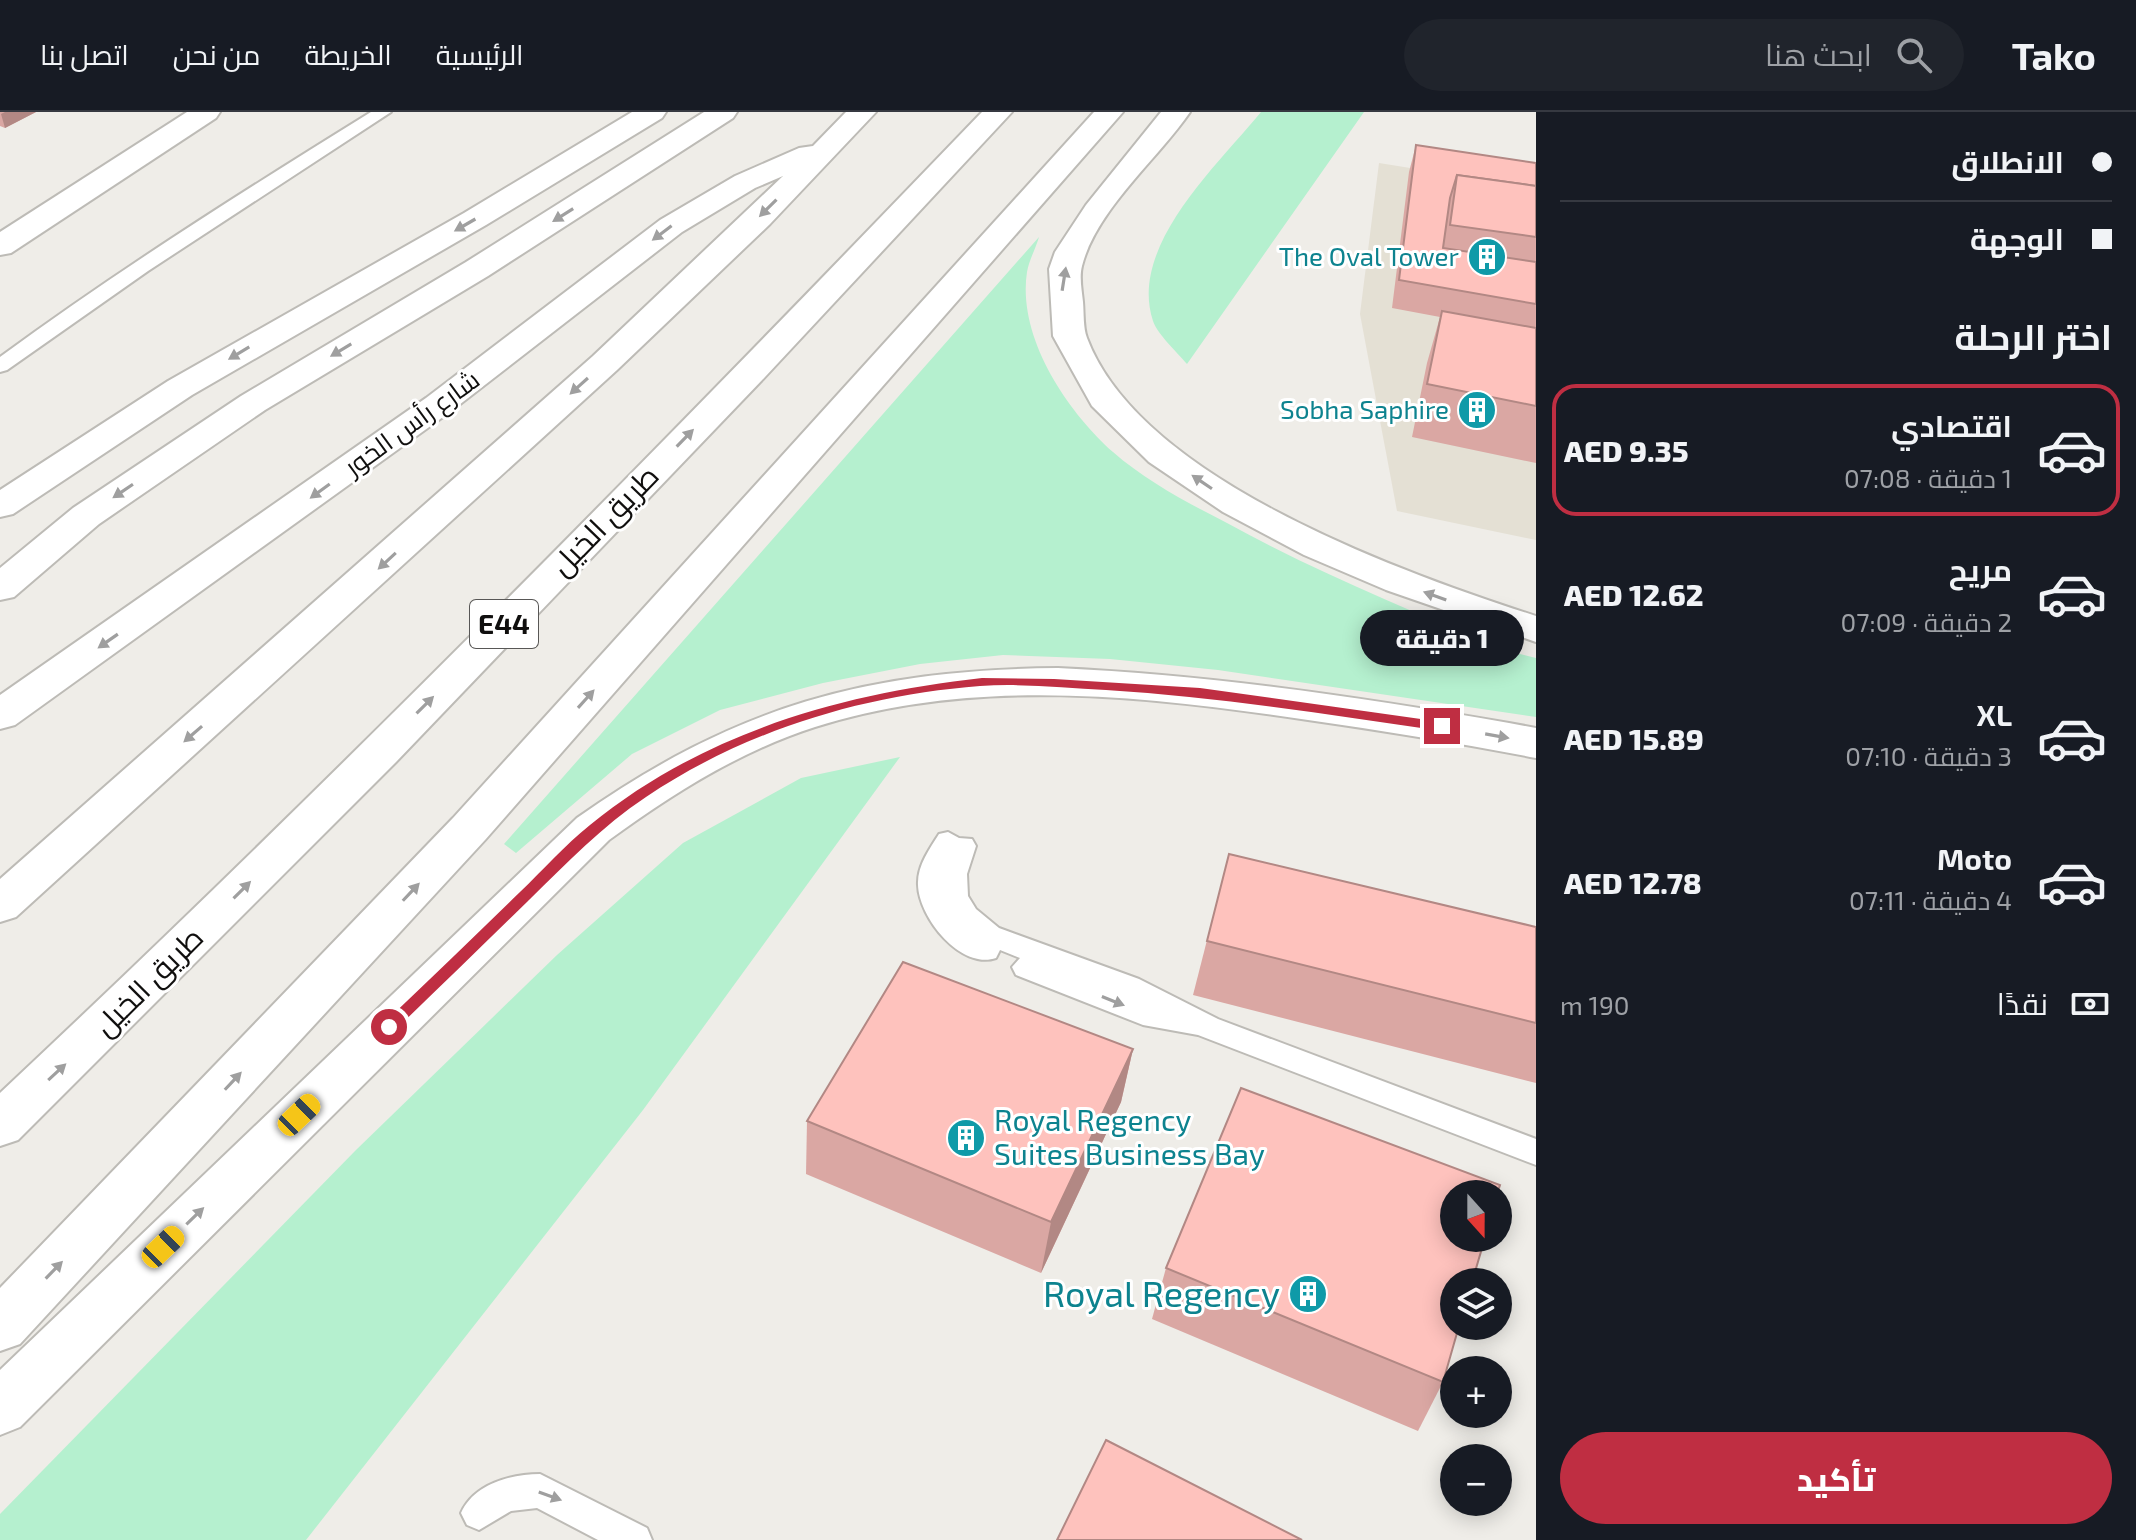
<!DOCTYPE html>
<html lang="ar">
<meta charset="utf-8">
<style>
:root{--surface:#171b24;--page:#20242c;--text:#f1f3f6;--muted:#9ea1a6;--line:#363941;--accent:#bf2e42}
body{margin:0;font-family:"Exo 2",Cairo,sans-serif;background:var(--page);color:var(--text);direction:rtl;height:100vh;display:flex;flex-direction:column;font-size:30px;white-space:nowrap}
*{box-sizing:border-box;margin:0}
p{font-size:26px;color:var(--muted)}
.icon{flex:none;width:44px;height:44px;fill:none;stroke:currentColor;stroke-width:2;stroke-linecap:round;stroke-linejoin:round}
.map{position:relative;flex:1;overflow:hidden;direction:ltr}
.drawer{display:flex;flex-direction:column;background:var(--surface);width:600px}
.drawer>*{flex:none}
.guide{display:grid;align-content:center;height:176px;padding:0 24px;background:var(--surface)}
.needle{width:52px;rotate:159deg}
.buttons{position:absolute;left:1440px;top:1068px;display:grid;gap:16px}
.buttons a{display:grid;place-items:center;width:72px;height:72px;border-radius:50%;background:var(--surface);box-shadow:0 4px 20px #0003;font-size:40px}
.end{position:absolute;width:36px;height:36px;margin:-18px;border:10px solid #bf2e42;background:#fff;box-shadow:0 0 0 4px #fff}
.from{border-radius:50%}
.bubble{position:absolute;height:56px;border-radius:28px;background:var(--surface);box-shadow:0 4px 20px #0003;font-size:26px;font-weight:800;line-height:56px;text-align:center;direction:rtl}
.car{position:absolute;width:24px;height:48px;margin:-24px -12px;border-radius:10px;box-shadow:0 0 6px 2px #0007;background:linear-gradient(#f5c518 24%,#345 0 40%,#f5c518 0 76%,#345 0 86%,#f5c518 0)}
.guide b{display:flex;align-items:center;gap:28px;height:76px;font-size:30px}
.guide b+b{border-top:2px solid var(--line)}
.guide i{width:20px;height:20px;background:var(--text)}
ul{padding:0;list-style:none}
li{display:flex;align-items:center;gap:24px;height:132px;margin:0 16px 12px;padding:0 8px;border:4px solid transparent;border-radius:24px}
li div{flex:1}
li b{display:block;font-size:30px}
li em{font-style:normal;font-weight:800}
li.on{border-color:var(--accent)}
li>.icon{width:72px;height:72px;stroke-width:1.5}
h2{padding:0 24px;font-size:36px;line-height:96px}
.pay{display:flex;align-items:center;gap:20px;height:88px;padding:0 24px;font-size:30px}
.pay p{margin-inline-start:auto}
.button{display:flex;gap:16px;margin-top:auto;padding:16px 24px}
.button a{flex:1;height:92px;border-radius:48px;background:var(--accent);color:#fff;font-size:32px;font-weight:800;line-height:92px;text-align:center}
header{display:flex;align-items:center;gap:48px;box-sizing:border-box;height:112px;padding:0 40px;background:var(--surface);border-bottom:2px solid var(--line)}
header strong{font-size:38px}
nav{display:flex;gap:44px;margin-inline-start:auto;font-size:28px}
.search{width:560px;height:72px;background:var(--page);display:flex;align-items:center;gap:20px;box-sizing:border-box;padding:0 28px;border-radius:44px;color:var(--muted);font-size:30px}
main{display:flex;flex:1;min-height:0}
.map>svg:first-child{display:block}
.built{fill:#e4e0d4}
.green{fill:#b5f0cf}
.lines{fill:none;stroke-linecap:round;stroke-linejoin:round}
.lane-casing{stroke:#bdbbb6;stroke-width:4}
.street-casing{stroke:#bdbbb6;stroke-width:4}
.secondary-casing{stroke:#bdbbb6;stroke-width:4}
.highway-casing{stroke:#bdbbb6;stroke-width:4}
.lane{fill:#fff;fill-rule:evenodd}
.street{fill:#fff;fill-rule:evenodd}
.secondary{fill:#fff;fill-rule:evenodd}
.highway{fill:#fff;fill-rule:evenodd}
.wall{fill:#daa7a3}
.shaded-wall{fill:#b28884}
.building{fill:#fec2bd;stroke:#b28884;stroke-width:2}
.oneway{fill:#9f9f9f}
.route{fill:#bf2e42}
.labels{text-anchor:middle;stroke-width:6;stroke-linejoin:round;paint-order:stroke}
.far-culture-label{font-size:26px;fill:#0d838f;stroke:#fff;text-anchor:end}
.far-street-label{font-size:26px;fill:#100f0e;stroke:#fff}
.shield{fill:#fff;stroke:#585756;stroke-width:2}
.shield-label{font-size:28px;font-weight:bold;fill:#100f0e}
.street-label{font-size:30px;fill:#100f0e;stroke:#fff}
.culture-label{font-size:30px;fill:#0d838f;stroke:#fff;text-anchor:start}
.near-culture-label{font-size:36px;fill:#0d838f;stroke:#fff;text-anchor:end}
</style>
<header>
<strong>Tako</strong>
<div class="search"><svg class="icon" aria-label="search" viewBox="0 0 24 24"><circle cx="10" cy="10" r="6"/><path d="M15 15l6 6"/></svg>ابحث هنا</div>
<nav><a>الرئيسية</a><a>الخريطة</a><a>من نحن</a><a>اتصل بنا</a></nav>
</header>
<main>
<section class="drawer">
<div class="guide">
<b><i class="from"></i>الانطلاق</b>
<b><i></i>الوجهة</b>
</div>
<h2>اختر الرحلة</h2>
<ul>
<li class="on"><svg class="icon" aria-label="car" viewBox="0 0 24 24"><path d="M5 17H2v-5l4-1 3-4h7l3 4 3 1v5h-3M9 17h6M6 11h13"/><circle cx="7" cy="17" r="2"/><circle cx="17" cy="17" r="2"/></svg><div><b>اقتصادي</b><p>1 دقيقة · 07:08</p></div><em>AED 9.35</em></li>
<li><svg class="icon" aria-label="car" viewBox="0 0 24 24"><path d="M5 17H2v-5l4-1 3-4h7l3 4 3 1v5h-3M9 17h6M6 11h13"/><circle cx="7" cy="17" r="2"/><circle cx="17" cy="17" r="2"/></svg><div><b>مريح</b><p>2 دقيقة · 07:09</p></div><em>AED 12.62</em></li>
<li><svg class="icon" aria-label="car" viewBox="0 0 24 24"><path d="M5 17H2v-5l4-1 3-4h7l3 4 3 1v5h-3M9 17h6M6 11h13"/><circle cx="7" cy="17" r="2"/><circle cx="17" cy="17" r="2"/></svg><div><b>XL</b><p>3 دقيقة · 07:10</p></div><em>AED 15.89</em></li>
<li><svg class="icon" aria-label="car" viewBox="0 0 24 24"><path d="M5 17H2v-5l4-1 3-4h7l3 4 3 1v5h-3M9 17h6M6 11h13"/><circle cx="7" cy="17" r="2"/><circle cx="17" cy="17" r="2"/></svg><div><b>Moto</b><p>4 دقيقة · 07:11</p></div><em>AED 12.78</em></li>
</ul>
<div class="pay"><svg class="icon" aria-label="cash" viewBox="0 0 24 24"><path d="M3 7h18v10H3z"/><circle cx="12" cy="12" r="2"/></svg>نقدًا<p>190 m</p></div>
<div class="button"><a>تأكيد</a></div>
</section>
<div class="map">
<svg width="1536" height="1428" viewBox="0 0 1536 1428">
<rect width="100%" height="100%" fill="#efede8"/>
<!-- built -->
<polygon class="built" points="1379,51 1536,76 1536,428 1397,399 1360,202"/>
<!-- green -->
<g class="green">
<path d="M1261,0H1364L1187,252C1177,240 1158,223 1153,209C1128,134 1218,53 1261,0Z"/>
<path d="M1039,125C1036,136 1029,148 1027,160C1017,225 1067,299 1113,340C1146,369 1188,391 1227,411C1316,460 1410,498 1504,538L1536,546V605L1218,558L1110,547L1003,543L920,552L823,571L720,598L632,642L516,741L504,732Z"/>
<polygon points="900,645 643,998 306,1428 0,1428 0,1402 356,1038 557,843 683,731 801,666"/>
</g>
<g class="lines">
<!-- lane casing -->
<g class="lane-casing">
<g id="lane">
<path d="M371,0H391L148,159L7,258L0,260V245C120,157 245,78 371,0Z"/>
<path d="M948,720L959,726L972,727L976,734L967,762L968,784L976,797L999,816L1139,867L1218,907L1536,1027V1053L1198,923L1143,913L1016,863L1012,855L1020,846L1000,838L996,846C961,858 919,806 918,773C917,754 929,738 939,722Z"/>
<path d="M540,1362L647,1416L652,1428H598L537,1396L511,1399L479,1418L467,1413L461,1401C474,1372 511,1362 540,1362Z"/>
</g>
</g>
<!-- street casing -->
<g class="street-casing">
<polygon id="street" points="187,0 220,0 216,6 11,141 0,143 0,120"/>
</g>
<!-- secondary casing -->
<g class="secondary-casing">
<g id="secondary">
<path d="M1161,0H1190C1158,47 1096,98 1082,154C1079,165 1082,179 1083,190C1084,201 1083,216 1087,226C1140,367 1402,461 1536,504V530L1386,478L1304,443L1223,400L1149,350L1092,294L1053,224L1049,157L1055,140L1086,93Z"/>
<path d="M1058,556C1210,563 1360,585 1509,611L1536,616V646C1460,631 1384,619 1308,608C1146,584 975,564 815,615C740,639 672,682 609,728L20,1315L0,1323V1258L577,706C736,594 866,558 1058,556Z"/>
</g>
</g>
<!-- highway casing -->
<g class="highway-casing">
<g id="highway">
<polygon points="632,0 666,0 662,6 486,113 192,283 13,402 0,405 0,378 168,269 464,101"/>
<polygon points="704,0 737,0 733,6 488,164 265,298 99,412 14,485 0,488 0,456 73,396 241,284 466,150"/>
<polygon points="846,0 876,0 770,112 617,258 16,805 0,810 0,767 593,244 783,64 755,76 682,120 450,300 15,613 0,617 0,583 426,286 660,108 735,64 799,36 813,34"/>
<path d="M982,0H1012L765,265L396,650L18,1028L0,1034V981C338,664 661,334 982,0Z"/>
<polygon points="1094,0 1123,0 485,728 20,1232 0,1239 0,1176 453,706"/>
</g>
</g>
<!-- lane -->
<use href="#lane" class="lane"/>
<!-- street -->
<use href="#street" class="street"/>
<!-- secondary -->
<use href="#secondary" class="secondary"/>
<!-- highway -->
<use href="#highway" class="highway"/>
</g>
<!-- wall -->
<g class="wall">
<polygon points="0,0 36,0 5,16 0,14"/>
<polygon points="1416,33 1536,51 1536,351 1412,325 1427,251 1440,205 1392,196 1409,60"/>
<polygon points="1229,742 1536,815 1536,971 1193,883"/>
<polygon points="1133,937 1121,990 1041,1161 806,1062 807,1009"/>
<polygon points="1166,1156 1443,1270 1418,1319 1152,1207"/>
</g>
<!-- shaded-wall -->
<g class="shaded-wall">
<polygon points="5,0 36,0 5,16 1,2"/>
<polygon points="1133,937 1121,990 1041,1161 1051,1110"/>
</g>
<!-- building -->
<g class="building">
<polygon points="1416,33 1536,51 1536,74 1457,63 1450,86 1443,136 1536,150 1536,192 1399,168"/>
<polygon points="1457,63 1536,74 1536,125 1450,113"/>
<polygon points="1442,199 1536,216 1536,294 1427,272"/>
<polygon points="1229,742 1536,815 1536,911 1207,829"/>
<polygon points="903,850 1133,937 1051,1110 807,1009"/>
<polygon points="1241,976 1500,1073 1497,1082 1454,1082 1454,1126 1485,1126 1472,1170 1454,1170 1454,1214 1459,1214 1443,1270 1166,1156"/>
<polygon points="1106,1328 1302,1428 1057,1428"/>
</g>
<!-- one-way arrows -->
<defs><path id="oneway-solid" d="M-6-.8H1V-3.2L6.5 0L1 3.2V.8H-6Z" transform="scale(2)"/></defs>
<g class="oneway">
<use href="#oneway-solid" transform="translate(768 96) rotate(135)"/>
<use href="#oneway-solid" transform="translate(563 103) rotate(148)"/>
<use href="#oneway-solid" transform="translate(465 113) rotate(150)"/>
<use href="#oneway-solid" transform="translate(662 121) rotate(143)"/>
<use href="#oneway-solid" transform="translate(1064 167) rotate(-81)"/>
<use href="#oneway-solid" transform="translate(341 238) rotate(149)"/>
<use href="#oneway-solid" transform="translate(239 241) rotate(149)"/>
<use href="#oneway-solid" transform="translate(579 274) rotate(138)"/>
<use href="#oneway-solid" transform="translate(685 326) rotate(-46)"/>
<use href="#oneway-solid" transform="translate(1202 370) rotate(-146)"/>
<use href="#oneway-solid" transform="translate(123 379) rotate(146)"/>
<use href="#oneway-solid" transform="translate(320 379) rotate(144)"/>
<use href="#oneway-solid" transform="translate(387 449) rotate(137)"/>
<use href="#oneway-solid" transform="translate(1435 484) rotate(-160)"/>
<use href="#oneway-solid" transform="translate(108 529) rotate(145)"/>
<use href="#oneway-solid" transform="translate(586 587) rotate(-48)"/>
<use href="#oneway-solid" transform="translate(425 593) rotate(-45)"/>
<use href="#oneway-solid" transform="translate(193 622) rotate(139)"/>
<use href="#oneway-solid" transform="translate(1497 624) rotate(10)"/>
<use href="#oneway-solid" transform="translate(242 778) rotate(-45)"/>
<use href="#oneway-solid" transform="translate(411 780) rotate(-47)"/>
<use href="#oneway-solid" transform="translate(1113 889) rotate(22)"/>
<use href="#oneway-solid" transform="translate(57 960) rotate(-43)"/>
<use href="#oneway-solid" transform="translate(233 969) rotate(-47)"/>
<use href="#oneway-solid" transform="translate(195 1104) rotate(-44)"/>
<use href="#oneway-solid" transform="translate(54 1158) rotate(-46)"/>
<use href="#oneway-solid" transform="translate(550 1384) rotate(20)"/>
</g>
<!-- route -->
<path class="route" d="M982,566L1054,567L1200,576L1442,610L1448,614L1442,619C1330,603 1219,585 1106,578C1065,576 1022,571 980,574C862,583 744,619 646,685C602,714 566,752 528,789C484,832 439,876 394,919H384V911C429,868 475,824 520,780C543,758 565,733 590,713C703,621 839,582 982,566Z"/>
<!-- icons -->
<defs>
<g id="building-disc" transform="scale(2)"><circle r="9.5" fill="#0f9aa8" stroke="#fff"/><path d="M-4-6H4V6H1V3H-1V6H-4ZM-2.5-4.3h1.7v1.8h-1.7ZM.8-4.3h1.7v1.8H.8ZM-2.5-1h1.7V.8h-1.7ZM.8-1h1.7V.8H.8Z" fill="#fff"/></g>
</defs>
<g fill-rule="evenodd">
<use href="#building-disc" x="1487" y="145"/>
<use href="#building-disc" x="1477" y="298"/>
<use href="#building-disc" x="966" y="1026"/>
<use href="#building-disc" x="1308" y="1182"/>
</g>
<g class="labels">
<!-- far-culture labels -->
<g class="far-culture-label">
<text x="1459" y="154">The Oval Tower</text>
<text x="1449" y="307">Sobha Saphire</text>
</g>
<!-- far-street labels -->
<g class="far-street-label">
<text transform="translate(412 311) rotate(-36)" y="9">شارع رأس الخور</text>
</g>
<!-- shield labels -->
<rect class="shield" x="470" y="488" width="68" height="48" rx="6"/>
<g class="shield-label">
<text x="504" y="522">E44</text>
</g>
<!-- street labels -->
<g class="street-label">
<text transform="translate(605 409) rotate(-46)" y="10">طريق الخيل</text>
<text transform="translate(149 870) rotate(-45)" y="10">طريق الخيل</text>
</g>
<!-- culture labels -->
<g class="culture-label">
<text x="994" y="1019">Royal Regency<tspan x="994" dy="34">Suites Business Bay</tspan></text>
</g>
<!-- near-culture labels -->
<g class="near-culture-label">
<text x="1280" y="1195">Royal Regency</text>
</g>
</g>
</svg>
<div class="buttons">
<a><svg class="needle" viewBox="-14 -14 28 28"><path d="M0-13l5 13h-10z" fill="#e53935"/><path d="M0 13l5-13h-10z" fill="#9ea1a6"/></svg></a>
<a><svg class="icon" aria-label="layers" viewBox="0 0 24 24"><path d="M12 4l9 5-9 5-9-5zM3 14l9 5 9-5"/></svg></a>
<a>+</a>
<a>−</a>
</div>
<i class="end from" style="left:389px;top:915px"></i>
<i class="end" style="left:1442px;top:614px"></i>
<div class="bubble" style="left:1360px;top:498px;width:164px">1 دقيقة</div>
<i class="car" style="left:299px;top:1003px;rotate:46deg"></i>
<i class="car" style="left:163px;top:1135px;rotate:46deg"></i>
</div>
</main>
